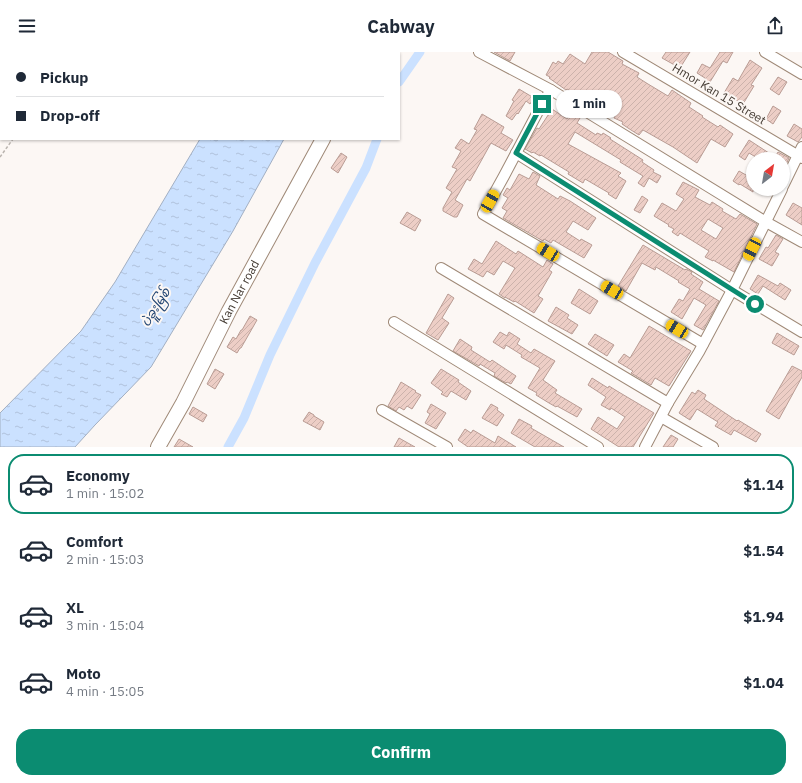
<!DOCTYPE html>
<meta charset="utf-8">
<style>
:root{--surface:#fff;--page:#f6f6f7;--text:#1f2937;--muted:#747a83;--line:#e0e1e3;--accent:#0b8c71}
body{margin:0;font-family:"IBM Plex Sans","Noto Sans Myanmar",sans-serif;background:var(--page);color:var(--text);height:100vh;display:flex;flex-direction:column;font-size:15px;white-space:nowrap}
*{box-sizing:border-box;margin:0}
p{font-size:13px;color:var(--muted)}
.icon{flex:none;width:22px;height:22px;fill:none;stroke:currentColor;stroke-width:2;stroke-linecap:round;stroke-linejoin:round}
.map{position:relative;height:395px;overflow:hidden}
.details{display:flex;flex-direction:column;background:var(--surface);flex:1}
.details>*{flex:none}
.guide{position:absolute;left:0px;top:0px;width:400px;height:88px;box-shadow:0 1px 3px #0004;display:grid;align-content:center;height:88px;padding:0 16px;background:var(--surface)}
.needle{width:26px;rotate:31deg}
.buttons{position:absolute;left:746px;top:100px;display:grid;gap:8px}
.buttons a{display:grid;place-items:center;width:44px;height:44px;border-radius:50%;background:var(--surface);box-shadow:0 1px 3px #0004;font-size:20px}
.end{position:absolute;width:18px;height:18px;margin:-9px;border:5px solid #0b8c71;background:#fff;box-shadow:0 0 0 2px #fff}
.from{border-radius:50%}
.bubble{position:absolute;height:28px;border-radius:14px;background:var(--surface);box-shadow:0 1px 3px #0004;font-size:13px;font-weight:800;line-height:28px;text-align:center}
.car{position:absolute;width:12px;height:24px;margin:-12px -6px;border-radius:5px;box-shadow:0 0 3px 1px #0007;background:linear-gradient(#f5c518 24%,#345 0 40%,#f5c518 0 76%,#345 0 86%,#f5c518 0)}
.guide b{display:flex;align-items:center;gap:14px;height:38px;font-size:15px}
.guide b+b{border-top:1px solid var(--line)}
.guide i{width:10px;height:10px;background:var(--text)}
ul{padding:7px 0 0;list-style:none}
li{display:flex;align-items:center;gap:12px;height:60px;margin:0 8px 6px;padding:0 8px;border:2px solid transparent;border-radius:16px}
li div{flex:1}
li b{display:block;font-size:15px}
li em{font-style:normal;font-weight:800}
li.active{border-color:var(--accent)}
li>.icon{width:36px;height:36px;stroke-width:1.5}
.primary-button{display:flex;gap:8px;margin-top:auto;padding:8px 16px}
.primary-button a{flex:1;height:46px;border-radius:16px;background:var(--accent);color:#fff;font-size:16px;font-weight:800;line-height:46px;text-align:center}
header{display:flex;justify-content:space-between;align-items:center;height:52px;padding:0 16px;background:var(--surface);font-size:18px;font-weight:800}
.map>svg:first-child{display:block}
.water{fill:url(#water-ripples);stroke:#a2afc2}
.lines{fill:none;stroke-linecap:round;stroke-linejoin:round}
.canal{stroke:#cbe1ff;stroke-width:9}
.building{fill:url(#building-hatch);stroke:#b99c94;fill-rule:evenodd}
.street-casing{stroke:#9f8977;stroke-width:12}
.secondary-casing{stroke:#9f8977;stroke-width:16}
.path{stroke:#bab4af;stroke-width:1.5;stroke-dasharray:3 2;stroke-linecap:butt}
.street{stroke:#fff;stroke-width:10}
.secondary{stroke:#fff;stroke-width:14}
.route{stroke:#0b8c71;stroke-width:5}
.labels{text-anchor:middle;stroke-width:4;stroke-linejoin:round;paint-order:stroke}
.street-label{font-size:12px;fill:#443b33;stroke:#fcf7f4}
.water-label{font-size:13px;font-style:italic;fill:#234674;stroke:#fcf7f4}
</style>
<header><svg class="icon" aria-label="menu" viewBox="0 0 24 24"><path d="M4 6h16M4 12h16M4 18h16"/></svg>Cabway<svg class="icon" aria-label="share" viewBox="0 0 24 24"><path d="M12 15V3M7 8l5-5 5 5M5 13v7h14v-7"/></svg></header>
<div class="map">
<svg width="802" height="395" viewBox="0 0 802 395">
<defs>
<pattern id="water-ripples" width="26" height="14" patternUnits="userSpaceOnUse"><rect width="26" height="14" fill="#cbe1ff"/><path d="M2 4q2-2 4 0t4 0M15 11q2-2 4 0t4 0" fill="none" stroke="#b0c2db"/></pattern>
<pattern id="building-hatch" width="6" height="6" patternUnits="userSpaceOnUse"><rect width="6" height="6" fill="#edcec6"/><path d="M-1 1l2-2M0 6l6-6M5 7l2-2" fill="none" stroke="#ccb2ab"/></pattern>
</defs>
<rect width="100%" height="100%" fill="#fcf7f4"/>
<!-- water -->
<polygon class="water" points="200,87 284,87 233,179 151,315 95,373 75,395 0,395 0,361 81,279 115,230"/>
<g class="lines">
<!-- canal -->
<g class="canal">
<polyline points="399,30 420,0"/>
<polyline points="228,395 244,366 270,303 315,211 366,116 377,87"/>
</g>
</g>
<!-- building -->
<g class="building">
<polygon points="494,0 515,0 510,9"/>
<polygon points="592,0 608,0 623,9 622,12 639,21 637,25 648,32 668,44 672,38 691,51 689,55 703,64 702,65 718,75 720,73 733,82 725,95 711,87 697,111 673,95 643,78 639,83 631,78 622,72 623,70 614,66 618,58 605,51 603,55 582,42 581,45 567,37 566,38 549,26 550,25 546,23 553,10 556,12 558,9 563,12 570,2 585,12"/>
<polygon points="666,0 690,0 680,16 662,6"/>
<polygon points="720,0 733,0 727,11 723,9 705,38 699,35 705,26 697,21 702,12 710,16"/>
<polygon points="750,8 762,16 751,33 754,34 743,52 724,41 733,26 738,29"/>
<polygon points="778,25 787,30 779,43 770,37"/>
<polygon points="519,37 534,46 530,52 526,49 518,62 517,61 512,68 506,64 514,49 512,48"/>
<polygon points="773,54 781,59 773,72 766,67"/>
<polygon points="552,57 567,67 571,60 580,66 577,71 596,83 597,81 602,83 603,81 611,86 610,87 643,108 642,110 654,118 653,120 661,124 657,131 649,126 644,135 638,131 643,124 620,110 621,108 575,80 568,92 621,121 618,124 626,129 616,147 608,142 609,141 585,127 583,131 568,122 569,120 541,103 540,104 533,100 532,101 525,97 537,76 539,77"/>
<polygon points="482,62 504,75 501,81 513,88 506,99 491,91 470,129 467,127 455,148 463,153 457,165 454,165 443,159 443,156 452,140 446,136 457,117 452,115 461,99 455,96 461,87 469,92 477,78 474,77"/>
<polygon points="794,72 802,77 802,85 798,90 787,84"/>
<polygon points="749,88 775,105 778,100 789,106 783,119 783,107 759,107 749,101 745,108 739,104"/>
<polygon points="341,101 347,105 338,121 331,116"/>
<polygon points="739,119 753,127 753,140 740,132 739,133 733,129"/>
<polygon points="533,120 540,124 536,133 558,147 560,144 570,149 596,166 588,178 573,169 566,180 580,189 581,187 592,193 584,206 553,188 551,191 544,187 543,189 503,166 507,159 502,156 508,146 503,143 507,136 510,138 519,122 529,127"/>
<path d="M683,130L699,138L695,145L710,153L712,150L723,157L722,159L736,167L740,162L757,172L734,220L713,208V209L705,205L709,199L680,181L678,184L672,180L674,177L668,174L669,173L654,164L662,151L676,159L684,147L676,142ZM708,167L723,176L716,187L701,178Z"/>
<polygon points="642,144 648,148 640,161 634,158"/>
<polygon points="793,151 802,156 802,173 786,163"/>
<polygon points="407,160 421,168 415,179 400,171"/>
<polygon points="776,183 783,187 775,200 779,202 772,214 759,207 766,195 768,196"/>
<polygon points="496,189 516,202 518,199 543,215 547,208 553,212 549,218 552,220 538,244 543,247 534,261 515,249 514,250 505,245 505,246 499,242 515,216 503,209 494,223 487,219 483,225 468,217 474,207 482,212"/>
<polygon points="643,193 685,218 686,217 692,220 691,222 703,230 699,237 719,249 703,278 694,273 706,253 694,246 682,267 671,260 679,247 683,249 690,237 678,230 679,229 656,215 655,218 642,211 626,239 618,234"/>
<polygon points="758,223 778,234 780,231 791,238 785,248 763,234 758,242 750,237"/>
<polygon points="579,237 598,249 590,262 571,251"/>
<polygon points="448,242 454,246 442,266 449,271 438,288 426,281"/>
<polygon points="556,255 569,263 567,266 578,273 572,282 548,269"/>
<polygon points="250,264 257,268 241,296 240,296 237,301 227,295 233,285 236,287 241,278 242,278"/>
<polygon points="649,274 691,299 669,334 655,326 651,333 631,321 633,319 618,310 624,302 630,306"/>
<polygon points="500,280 507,284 509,280 520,287 517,292 531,301 534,297 555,309 543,328 557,338 555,341 582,357 577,365 557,354 556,355 549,351 536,343 537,341 528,336 540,316 521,305 522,303 506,293 504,297 493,290"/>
<polygon points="777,281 799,294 794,303 772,291"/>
<polygon points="595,282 614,293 607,304 588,292"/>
<polygon points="460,287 472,295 471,298 490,310 492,308 516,324 511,332 507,330 506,331 494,324 495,321 480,312 479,314 453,299"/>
<polygon points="792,314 802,319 802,325 779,367 766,359"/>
<polygon points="215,317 224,322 215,337 207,332"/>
<polygon points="441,317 459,328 458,330 471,339 466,348 451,339 447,345 441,342 443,340 431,331"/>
<polygon points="592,326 608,336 609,334 617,339 654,361 633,395 619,395 591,377 598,365 617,377 625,365 611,356 610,358 601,353 606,345 588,333"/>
<polygon points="401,330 416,339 415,340 421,343 412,357 407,354 404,358 399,355 396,359 388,354"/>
<polygon points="698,338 706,343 704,347 737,369 738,368 761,382 756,390 734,378 731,383 715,374 718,370 697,357 690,368 679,361 692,340 695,342"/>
<polygon points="431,352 446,361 436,377 425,371 430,362 427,360"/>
<polygon points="491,352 498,356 497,358 504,363 497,374 482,366"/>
<polygon points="193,355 207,363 203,370 189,362"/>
<polygon points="309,360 314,363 314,364 324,370 320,378 303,369"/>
<polygon points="519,367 532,374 531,376 564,395 535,395 511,381"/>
<polygon points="465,377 471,381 473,378 495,391 498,384 516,395 468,395 458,388"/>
<polygon points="671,383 678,387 673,395 663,395"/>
<polygon points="399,386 415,395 394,395"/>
<polygon points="179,387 193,395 174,395"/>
</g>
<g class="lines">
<!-- street casing -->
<g class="street-casing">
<g id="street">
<polyline points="479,0 551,38"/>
<polyline points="623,0 802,106"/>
<polyline points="765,0 802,22"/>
<polyline points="173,1 173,0"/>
<polyline points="516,101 732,238 802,280"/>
<polyline points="783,134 802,95"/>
<polyline points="441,216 668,351"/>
<polyline points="394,270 598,395"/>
<polyline points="703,292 483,162 504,124 542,52 551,38 766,170 802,190"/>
<polyline points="382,358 447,395"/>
<polyline points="661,365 713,395"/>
<polyline points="645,395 668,351 699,300 732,238 782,137"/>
</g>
</g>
<!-- secondary casing -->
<g class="secondary-casing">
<g id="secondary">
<polyline points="370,1 370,0"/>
<path id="s1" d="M158,395L183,351L229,259L323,87"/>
</g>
</g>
<!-- path -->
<g class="path">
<polyline points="64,0 65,1"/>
<polyline points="47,1 47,0"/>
<polyline points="0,105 13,87"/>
</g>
<!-- street -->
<use href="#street" class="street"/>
<!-- secondary -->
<use href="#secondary" class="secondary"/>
</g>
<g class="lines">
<!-- route -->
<polyline class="route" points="542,52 516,101 755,252"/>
</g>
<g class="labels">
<!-- street labels -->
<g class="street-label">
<text transform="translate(719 42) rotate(31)" y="4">Hmor Kan 15 Street</text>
<text dy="4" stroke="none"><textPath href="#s1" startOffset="175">Kan Nar road</textPath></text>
</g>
<!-- water labels -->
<g class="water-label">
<text transform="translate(155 255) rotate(-58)" y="5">ပဲခူးမြစ်</text>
</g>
</g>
</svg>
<div class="buttons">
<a><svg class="needle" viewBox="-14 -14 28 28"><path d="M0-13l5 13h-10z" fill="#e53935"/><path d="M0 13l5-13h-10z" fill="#747a83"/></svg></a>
</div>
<i class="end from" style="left:755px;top:252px"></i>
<i class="end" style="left:542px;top:52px"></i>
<div class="bubble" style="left:556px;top:38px;width:66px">1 min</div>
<i class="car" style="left:490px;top:149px;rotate:30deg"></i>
<i class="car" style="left:752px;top:197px;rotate:207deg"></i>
<i class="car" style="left:548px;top:200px;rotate:301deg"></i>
<i class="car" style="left:612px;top:238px;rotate:301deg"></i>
<i class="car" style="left:677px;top:277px;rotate:301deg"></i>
<div class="guide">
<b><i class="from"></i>Pickup</b>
<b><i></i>Drop-off</b>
</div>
</div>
<section class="details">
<ul>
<li class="active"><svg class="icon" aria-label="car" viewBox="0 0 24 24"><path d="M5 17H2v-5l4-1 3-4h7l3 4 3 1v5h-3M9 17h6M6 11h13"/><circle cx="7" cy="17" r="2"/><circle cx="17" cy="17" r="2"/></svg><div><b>Economy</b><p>1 min · 15:02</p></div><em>$1.14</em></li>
<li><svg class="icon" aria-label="car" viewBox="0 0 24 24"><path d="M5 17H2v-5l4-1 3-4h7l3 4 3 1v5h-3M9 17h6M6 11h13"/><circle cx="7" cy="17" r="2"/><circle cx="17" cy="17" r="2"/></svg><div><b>Comfort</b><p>2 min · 15:03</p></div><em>$1.54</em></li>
<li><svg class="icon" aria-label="car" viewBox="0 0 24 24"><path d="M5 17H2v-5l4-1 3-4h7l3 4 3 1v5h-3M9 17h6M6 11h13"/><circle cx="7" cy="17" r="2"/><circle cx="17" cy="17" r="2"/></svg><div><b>XL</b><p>3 min · 15:04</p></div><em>$1.94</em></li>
<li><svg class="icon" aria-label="car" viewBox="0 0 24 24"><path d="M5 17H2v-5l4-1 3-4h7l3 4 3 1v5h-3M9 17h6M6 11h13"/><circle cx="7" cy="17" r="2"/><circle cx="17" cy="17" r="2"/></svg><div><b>Moto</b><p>4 min · 15:05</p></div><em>$1.04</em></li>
</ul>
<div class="primary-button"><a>Confirm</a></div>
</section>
